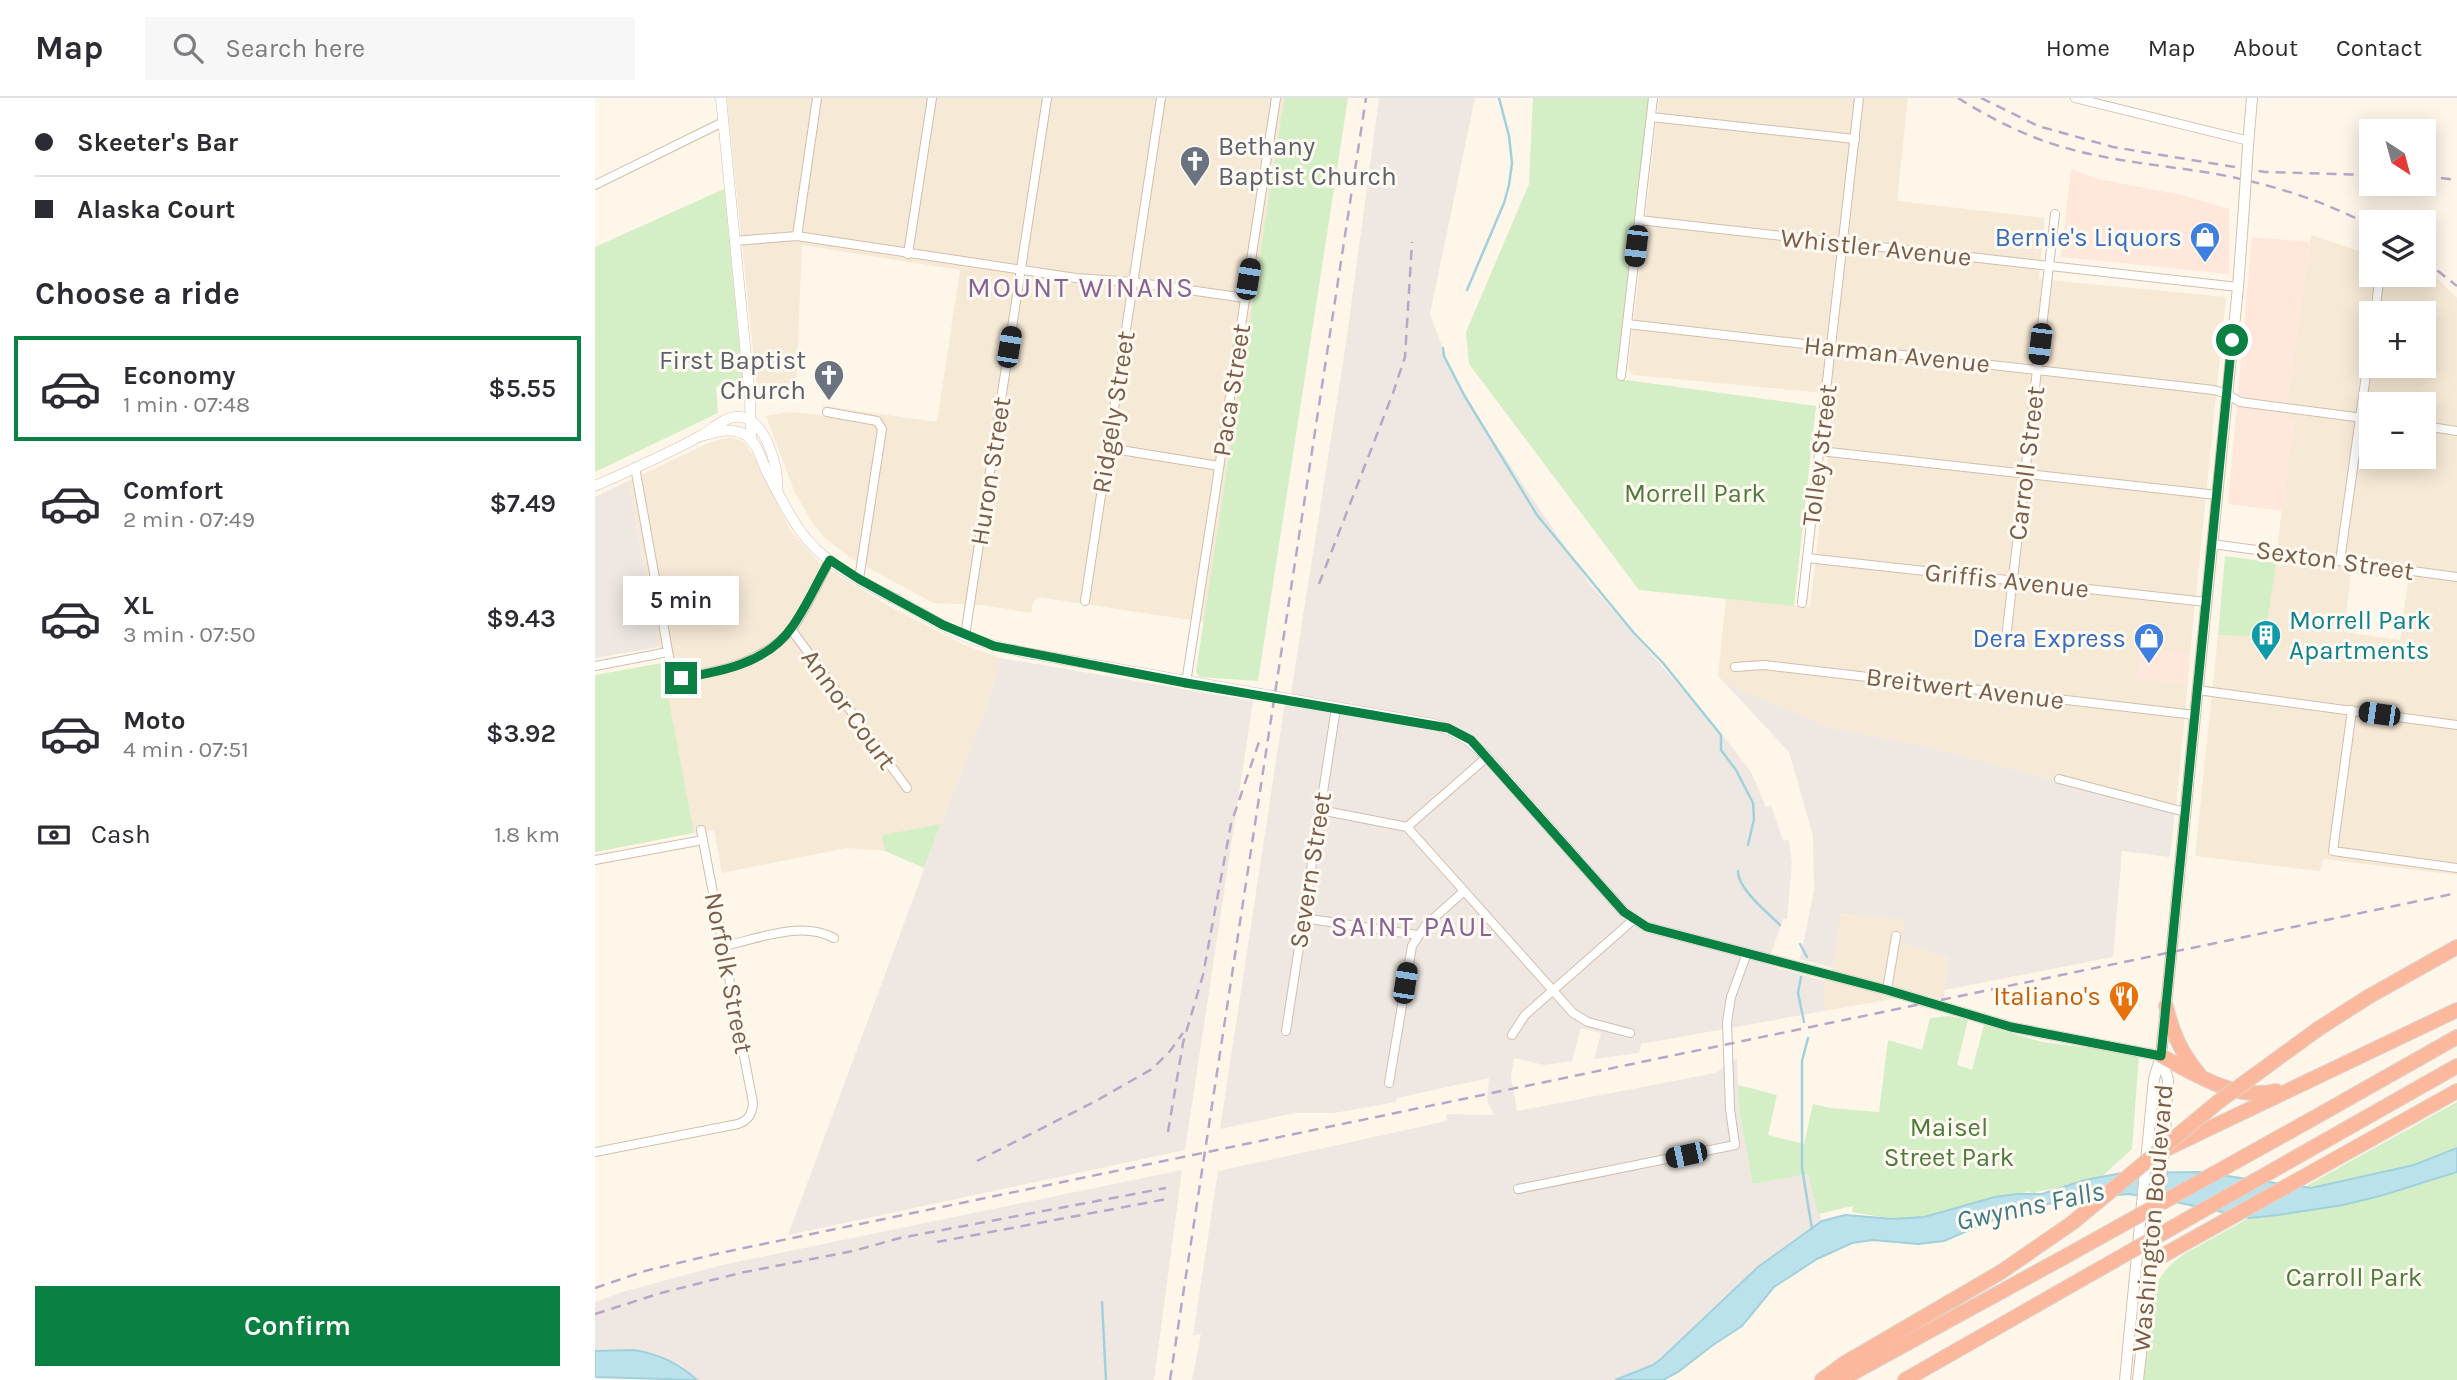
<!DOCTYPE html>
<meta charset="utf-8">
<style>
:root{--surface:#fff;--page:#f7f7f7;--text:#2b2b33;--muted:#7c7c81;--line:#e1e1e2;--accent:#0b8043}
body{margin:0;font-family:Karla,sans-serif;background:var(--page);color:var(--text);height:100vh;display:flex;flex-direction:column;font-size:26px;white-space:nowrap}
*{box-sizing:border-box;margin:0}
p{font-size:23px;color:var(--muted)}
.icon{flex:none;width:38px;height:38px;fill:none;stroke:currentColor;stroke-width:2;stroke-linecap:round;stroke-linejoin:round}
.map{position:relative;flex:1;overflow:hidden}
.details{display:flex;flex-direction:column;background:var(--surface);width:595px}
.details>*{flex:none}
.guide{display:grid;align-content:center;height:154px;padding:0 35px;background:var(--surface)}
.needle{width:46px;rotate:144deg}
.buttons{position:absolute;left:1764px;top:21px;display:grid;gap:14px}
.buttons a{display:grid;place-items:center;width:77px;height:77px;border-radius:0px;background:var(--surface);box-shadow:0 4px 18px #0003;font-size:35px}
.end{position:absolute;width:32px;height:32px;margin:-16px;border:9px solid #0b8043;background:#fff;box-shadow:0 0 0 4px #fff}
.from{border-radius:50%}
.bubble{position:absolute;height:49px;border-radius:0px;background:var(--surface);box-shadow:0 4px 18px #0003;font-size:23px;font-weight:600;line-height:49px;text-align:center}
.car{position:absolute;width:21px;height:42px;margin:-21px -10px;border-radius:9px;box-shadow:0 0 5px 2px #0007;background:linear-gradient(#222 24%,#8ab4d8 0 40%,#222 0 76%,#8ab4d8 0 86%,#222 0)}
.guide b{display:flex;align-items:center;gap:24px;height:66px;font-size:26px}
.guide b+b{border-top:2px solid var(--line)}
.guide i{width:18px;height:18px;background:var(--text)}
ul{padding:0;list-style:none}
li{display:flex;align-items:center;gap:21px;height:105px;margin:0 14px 10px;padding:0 21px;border:4px solid transparent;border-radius:0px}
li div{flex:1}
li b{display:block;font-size:26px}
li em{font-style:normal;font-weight:600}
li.active{border-color:var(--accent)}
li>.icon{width:63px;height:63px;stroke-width:1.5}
h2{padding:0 35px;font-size:32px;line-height:84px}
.pay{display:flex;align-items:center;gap:18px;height:77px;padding:0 35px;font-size:26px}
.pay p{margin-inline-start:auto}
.action{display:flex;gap:14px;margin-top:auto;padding:14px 35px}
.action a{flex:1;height:80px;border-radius:0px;background:var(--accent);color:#fff;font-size:28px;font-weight:600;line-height:80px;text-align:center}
header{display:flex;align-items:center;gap:42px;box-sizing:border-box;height:98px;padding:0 35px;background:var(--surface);border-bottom:2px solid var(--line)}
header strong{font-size:33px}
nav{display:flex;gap:38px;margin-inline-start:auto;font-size:24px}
.search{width:490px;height:63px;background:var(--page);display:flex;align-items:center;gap:18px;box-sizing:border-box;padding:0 24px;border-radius:0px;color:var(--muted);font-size:26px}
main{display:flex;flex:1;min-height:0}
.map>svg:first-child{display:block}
.residential{fill:#f6e9d6;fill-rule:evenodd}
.commercial{fill:#ffe7dc}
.industrial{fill:#efe8e2}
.green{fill:#d4eec5}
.water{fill:#bbe2ea;stroke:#a0d1dd;stroke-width:2}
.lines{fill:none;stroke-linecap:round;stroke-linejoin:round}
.stream{stroke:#a0d1dd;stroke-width:2.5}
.minor-casing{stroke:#d2bead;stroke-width:10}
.tertiary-casing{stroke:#d2bead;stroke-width:11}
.secondary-casing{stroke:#d8c1ac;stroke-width:12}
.motorway-casing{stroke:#ddd5d0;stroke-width:16}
.minor{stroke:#fff;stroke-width:8}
.tertiary{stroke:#fff;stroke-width:10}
.secondary{stroke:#fff;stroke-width:10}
.motorway{stroke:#fcb89c;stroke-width:14}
.rail{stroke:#baa5ca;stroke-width:2.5;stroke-dasharray:10 7;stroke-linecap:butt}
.secondary-bridge-casing{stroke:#d8c1ac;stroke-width:12;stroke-linecap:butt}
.motorway-bridge-casing{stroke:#ddd5d0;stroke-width:16;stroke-linecap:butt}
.secondary-bridge{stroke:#fff;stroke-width:10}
.motorway-bridge{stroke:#fcb89c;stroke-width:14}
.route{stroke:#0b8043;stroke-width:9}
.labels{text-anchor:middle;stroke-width:6;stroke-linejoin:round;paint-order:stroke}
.worship-label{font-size:26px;fill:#5b616d;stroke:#fffaf1;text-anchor:start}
.shop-label{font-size:26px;fill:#366cbe;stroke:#fffaf1;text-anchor:end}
.street-label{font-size:26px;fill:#7b5d49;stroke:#fffaf1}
.park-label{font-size:26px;fill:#4e7b3d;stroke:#fffaf1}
.culture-label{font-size:26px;fill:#0d838f;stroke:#fffaf1;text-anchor:start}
.food-label{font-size:26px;fill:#c56008;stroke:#fffaf1;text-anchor:end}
.neighbourhood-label{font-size:28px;letter-spacing:2px;fill:#876297;stroke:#fffaf1}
.water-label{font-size:28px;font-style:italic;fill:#3e7a88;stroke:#fffaf1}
</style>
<header>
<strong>Map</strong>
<div class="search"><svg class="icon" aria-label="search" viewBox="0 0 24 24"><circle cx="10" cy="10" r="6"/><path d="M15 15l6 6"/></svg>Search here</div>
<nav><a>Home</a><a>Map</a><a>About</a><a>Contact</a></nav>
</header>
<main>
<section class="details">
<div class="guide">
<b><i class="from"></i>Skeeter's Bar</b>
<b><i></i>Alaska Court</b>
</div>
<h2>Choose a ride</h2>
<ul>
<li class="active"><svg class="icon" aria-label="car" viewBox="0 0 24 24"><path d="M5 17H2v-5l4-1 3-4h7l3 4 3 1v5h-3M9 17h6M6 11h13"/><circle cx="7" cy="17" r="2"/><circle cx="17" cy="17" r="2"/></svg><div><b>Economy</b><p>1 min · 07:48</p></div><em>$5.55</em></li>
<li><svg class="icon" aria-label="car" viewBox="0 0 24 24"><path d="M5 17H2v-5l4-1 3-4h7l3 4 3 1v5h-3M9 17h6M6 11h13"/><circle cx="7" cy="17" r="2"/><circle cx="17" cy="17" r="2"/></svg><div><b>Comfort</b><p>2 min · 07:49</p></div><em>$7.49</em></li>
<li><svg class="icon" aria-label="car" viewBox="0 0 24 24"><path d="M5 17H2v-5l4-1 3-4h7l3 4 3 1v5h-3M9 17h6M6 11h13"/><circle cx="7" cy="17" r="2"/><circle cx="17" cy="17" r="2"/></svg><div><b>XL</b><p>3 min · 07:50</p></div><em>$9.43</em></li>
<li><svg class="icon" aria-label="car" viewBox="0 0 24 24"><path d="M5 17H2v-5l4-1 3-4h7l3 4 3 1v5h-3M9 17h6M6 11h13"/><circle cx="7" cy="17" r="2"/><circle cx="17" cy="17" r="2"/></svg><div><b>Moto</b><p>4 min · 07:51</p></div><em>$3.92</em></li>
</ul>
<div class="pay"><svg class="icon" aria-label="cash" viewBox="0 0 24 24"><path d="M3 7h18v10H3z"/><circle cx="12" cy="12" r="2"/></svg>Cash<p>1.8 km</p></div>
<div class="action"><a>Confirm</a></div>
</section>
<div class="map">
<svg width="1862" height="1282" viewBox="0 0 1862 1282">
<rect width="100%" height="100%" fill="#fef6e9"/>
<!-- residential -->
<g class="residential">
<polygon points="138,0 689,0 609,524 443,499 438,504 436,515 388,507 338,505 254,459 229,439 219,427 200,395 171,318 194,314 227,317 228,308 342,324 365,172 207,147 201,293 163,301 132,1"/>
<polygon points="1064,0 1313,0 1302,103 1450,120 1444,181 1631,199 1595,556 1545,551 1542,580 1593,585 1581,707 1461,677 1459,682 1324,647 1236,630 1135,588 1123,578 1131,501 1215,509 1240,296 1038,277 1033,272"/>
<path d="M1716,137L1776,157V177H1829L1844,182L1862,200V777L1728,761L1725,773L1600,758L1623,537L1670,539L1699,322L1690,320ZM1776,215H1829V268H1776ZM1776,306H1829V359H1776ZM1756,475L1813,483L1805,542L1749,534Z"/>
<polygon points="137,339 150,345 161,362 195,432 225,466 294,508 369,547 406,560 391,611 346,726 288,737 290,753 252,750 127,775 119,732 99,735 33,383 118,343"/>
<polygon points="1244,816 1309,822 1307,845 1353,859 1349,902 1327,896 1229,913 1229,883 1238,870"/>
</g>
<!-- commercial -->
<g class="commercial">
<polygon points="1476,71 1503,81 1587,97 1634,111 1634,176 1466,159"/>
<polygon points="1657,139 1715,144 1690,320 1699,321 1688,413 1633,406"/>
<polygon points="1545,550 1595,556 1593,585 1542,580"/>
</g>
<!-- industrial -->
<g class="industrial">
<polygon points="784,0 880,0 835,216 853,264 884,321 995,486 1134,645 1156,674 1171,709 1176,707 1188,742 1194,742 1197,764 1192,821 1188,821 1172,867 1229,883 1229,913 1046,946 1044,955 999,961 1006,935 986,930 977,963 949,967 919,960 916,978 922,1013 1120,975 1142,960 1144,1011 1159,1086 1213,1076 1227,1123 1163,1169 1067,1260 1058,1267 1020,1282 597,1282 606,1236 598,1237 623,1073 852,1023 851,1016 899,1017 892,1002 894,980 802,1000 801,1004 739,1015 700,1015 625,1031 689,610 696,595 751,245"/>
<polygon points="33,383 64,549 0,560 0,399"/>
<polygon points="406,560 658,603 590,1052 193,1137 346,726 391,611"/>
<polygon points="1123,578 1136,588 1236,630 1324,647 1580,713 1575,759 1527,753 1518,859 1350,892 1353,859 1307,845 1309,822 1245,816 1238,870 1205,861 1219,792 1218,738 1194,654"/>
<polygon points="587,1072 559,1282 102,1282 88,1268 58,1255 39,1252 0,1253 0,1204 27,1194 127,1167"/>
</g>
<!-- green -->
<g class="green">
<polygon points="689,0 753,0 663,583 604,579 601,573"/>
<polygon points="938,0 1055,0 1024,281 1221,308 1199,508 1044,492 874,266 871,234 934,86"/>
<polygon points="129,91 148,284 121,289 123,315 0,374 0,149"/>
<polygon points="1630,458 1681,465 1670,539 1623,537"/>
<polygon points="67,565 99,735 0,754 0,577"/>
<polygon points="346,726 329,770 290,753 287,737"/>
<polygon points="1354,918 1373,922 1362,967 1377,972 1389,927 1447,944 1544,956 1537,1051 1503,1082 1441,1094 1435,1098 1435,1093 1412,1100 1409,1106 1310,1123 1257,1114 1258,1108 1223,1116 1213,1076 1158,1086 1144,1011 1143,987 1182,997 1173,1037 1209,1046 1218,1006 1235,1010 1284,1014 1293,942 1327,952 1335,920"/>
<path d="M1862,1004V1282H1546C1550,1258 1554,1202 1564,1182C1570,1170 1581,1162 1591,1155Z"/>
</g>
<!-- water -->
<g class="water">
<polygon points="1862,1050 1862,1074 1785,1098 1748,1107 1683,1117 1655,1120 1585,1105 1534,1096 1484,1100 1442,1108 1403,1120 1349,1143 1323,1146 1278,1142 1257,1145 1222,1161 1179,1189 1147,1228 1118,1247 1083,1274 1068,1282 1020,1282 1058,1267 1067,1260 1163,1169 1227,1123 1250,1117 1298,1121 1329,1119 1400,1099 1422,1096 1447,1096 1490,1082 1527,1075 1604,1074 1716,1090 1819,1067"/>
<path d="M39,1252C64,1256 84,1265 102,1282L0,1279V1253Z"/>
</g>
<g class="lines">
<!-- stream -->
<g class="stream">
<polyline points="872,192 909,105 914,87 917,65 914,38 904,0"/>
<polyline points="848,250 849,258 869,297 942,417 1039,535 1068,565 1126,637 1126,652 1141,672 1158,705 1159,721 1153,747"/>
<path d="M1143,773C1142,790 1173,815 1185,827"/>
<polyline points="1205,846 1212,859"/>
<polyline points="1206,879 1203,895 1209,924"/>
<polyline points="1213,940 1207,963 1207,1070 1217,1131"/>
<polyline points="507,1204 511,1282"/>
</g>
<!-- minor casing -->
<g class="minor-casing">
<g id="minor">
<polyline points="1480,0 1654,43"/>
<polyline points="1056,19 1260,41"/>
<polyline points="0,87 128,24"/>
<polyline points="1044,122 1643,189"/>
<polyline points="202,138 222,0"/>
<polyline points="139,143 202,138 481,180 538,184 650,200"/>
<polyline points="313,156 337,0"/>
<polyline points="1780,215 1785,177"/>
<polyline points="1032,226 1619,292 1632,296 1645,304 1776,321"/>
<polyline points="1026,278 1058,0"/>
<polyline points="232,314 282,323 287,331 264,481"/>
<polyline points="1829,328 1862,333"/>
<polyline points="513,350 624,368"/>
<polyline points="1225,353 1622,397"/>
<path d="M40,369L78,581C121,574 164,567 195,533C209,517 224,482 235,462"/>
<polyline points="1617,446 1862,479"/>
<polyline points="1212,460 1611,504"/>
<polyline points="1745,463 1776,241"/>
<polyline points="490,503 566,0"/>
<polyline points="1207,505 1264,0"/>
<polyline points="196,531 312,690"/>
<polyline points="1412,532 1460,116"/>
<polyline points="370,538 452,0"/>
<polyline points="0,568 73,554"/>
<polyline points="1140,569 1169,567 1600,617"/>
<polyline points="591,585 681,0"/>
<polyline points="1602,592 1862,627"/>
<polyline points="1757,612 1738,753 1862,770"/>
<polyline points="1464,681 1590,714"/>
<polyline points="725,712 812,729 978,915 993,924 1035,935"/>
<polyline points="812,729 892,659"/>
<polyline points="0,762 108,742"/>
<polyline points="708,820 822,837"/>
<path d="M129,848C163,841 206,822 239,840"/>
<polyline points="1292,892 1301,838"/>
<polyline points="691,933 741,610"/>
<polyline points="917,937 930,917 1038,822"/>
<polyline points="794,985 817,848 830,828 868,794"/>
<path d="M0,1054L143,1026C154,1022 157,1016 158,1005L106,732"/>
<polyline points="923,1091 1140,1047 1135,1011 1132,924 1136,899 1152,855"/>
</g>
</g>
<!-- tertiary casing -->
<g class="tertiary-casing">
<g id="tertiary">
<polyline points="126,0 155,299 156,341"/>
<path d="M106,338C121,334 138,328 152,338C165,348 167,367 175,380C184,397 193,415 204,431C228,467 272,486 308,505C328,516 348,529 370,538C390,546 411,550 432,555L838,626C861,633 875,642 892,659L1029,814L1052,829L1292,892L1416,929L1566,958"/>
<path d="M0,388C36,372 73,356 107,337C118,331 128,320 140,319C169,315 184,368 182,390"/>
</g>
</g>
<!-- secondary casing -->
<g class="secondary-casing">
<g id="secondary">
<polyline points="1653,47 1657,0"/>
<polyline points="1530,1282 1559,981 1566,958 1643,189 1649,109"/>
<polyline points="1543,1282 1569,1052 1573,982 1566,958"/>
</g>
</g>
<!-- motorway casing -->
<g class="motorway-casing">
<g id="motorway">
<path d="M1571,908C1577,934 1586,955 1604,976"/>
<polyline points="1723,931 1773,899 1862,849"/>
<path d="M1566,958C1600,976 1640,1003 1681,993"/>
<polyline points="1717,1021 1862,939"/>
<polyline points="1569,1052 1862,912"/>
<polyline points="1661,1082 1862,968"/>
<polyline points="1558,1160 1567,1158 1862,993"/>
<polyline points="1227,1282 1250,1265 1406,1174"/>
<polyline points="1245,1282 1473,1157"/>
<polyline points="1310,1282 1487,1181"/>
</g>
</g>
<!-- minor -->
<use href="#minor" class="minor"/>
<!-- tertiary -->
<use href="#tertiary" class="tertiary"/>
<!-- secondary -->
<use href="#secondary" class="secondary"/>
<!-- motorway -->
<use href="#motorway" class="motorway"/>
<!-- rail -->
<g class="rail">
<path d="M1363,0C1395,20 1428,37 1464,48C1514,63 1565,67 1616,75C1672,85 1725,101 1776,128"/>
<polyline points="1386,0 1443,28 1518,49 1670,74 1776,77"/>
<polyline points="1829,78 1862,82"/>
<polyline points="1829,162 1862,188"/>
<polyline points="724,486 798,295 810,259 817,144"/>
<polyline points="573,1034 588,945 608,877 636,726 666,638"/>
<polyline points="382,1063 499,1004 557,971 575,953 588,935"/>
<polyline points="342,1144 572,1101"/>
<polyline points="0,1190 50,1173 125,1155 1862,795"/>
<polyline points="0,1216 66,1195 145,1175 258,1153 305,1140 571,1090"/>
<polyline points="575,1282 771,0"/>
</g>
<!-- secondary-bridge casing -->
<g class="secondary-bridge-casing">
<polyline id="secondary-bridge" points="1649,109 1653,47"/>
</g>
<!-- motorway-bridge casing -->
<g class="motorway-bridge-casing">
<g id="motorway-bridge">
<polyline points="1473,1157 1717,1021"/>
<polyline points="1406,1174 1477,1125 1623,1004 1723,931"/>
<polyline points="1487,1181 1661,1082"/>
</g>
</g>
<!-- secondary-bridge -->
<use href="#secondary-bridge" class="secondary-bridge"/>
<!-- motorway-bridge -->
<use href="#motorway-bridge" class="motorway-bridge"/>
</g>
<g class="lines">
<!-- route -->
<path class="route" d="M86,580C125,574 173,565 197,529C212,508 222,484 235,462L264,481L348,527L399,548L591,585L853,630L876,642L1029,814L1052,829L1292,892L1416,929L1566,958L1637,242"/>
</g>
<!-- icons -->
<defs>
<g id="church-pin" transform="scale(1.575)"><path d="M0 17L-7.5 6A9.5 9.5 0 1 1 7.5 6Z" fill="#6b7280" stroke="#fffaf1"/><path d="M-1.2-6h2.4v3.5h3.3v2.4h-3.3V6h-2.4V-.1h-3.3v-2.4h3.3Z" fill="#fff"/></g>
<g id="shop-pin" transform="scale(1.575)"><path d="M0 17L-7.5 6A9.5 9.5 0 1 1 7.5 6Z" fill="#3f7fe0" stroke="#fffaf1"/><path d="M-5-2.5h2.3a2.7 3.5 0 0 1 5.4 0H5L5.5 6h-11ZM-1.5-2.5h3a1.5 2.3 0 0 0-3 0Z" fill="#fff"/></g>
<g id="building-pin" transform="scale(1.575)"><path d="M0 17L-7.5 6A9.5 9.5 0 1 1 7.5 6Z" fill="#0f9aa8" stroke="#fffaf1"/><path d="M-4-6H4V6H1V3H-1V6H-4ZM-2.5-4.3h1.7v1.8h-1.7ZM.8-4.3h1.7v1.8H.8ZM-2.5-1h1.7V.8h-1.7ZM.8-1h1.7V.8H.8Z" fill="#fff"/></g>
<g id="restaurant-pin" transform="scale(1.575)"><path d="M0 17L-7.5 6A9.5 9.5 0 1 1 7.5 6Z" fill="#e8710a" stroke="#fffaf1"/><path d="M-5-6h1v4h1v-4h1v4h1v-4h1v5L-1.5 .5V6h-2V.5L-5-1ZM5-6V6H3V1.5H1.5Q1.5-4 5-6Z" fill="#fff"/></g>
</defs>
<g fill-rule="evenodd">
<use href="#church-pin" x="600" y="63"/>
<use href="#shop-pin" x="1610" y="139"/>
<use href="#church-pin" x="234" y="277"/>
<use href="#building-pin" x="1671" y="537"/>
<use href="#shop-pin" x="1554" y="540"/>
<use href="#restaurant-pin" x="1529" y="898"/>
</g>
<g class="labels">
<!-- worship labels -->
<g class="worship-label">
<text x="623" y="57">Bethany<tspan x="623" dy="30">Baptist Church</tspan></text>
<text x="211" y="271" text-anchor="end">First Baptist<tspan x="211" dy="30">Church</tspan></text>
</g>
<!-- shop labels -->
<g class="shop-label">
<text x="1587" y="148">Bernie's Liquors</text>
<text x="1531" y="549">Dera Express</text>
</g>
<!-- street labels -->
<g class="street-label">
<text transform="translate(1281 149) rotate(6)" y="9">Whistler Avenue</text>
<text transform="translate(1302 256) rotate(6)" y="9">Harman Avenue</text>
<text transform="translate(636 292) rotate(-81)" y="9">Paca Street</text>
<text transform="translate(518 314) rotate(-81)" y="9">Ridgely Street</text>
<text transform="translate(1224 357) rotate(-83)" y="9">Tolley Street</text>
<text transform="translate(1431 365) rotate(-83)" y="9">Carroll Street</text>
<text transform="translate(395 373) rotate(-81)" y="9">Huron Street</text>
<text transform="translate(1740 462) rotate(8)" y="9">Sexton Street</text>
<text transform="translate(1412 482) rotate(6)" y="9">Griffis Avenue</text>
<text transform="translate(1370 590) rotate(7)" y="9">Breitwert Avenue</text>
<text transform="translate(254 611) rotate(54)" y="9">Annor Court</text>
<text transform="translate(715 772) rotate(-81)" y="9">Severn Street</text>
<text transform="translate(134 875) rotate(79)" y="9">Norfolk Street</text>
<text transform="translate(1557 1120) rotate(-85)" y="9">Washington Boulevard</text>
</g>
<!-- park labels -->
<g class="park-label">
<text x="1100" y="404">Morrell Park</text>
<text x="1354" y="1038">Maisel<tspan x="1354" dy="30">Street Park</tspan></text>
<text x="1759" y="1188">Carroll Park</text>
</g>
<!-- culture labels -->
<g class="culture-label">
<text x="1694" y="531">Morrell Park<tspan x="1694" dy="30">Apartments</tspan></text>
</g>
<!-- food labels -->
<g class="food-label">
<text x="1506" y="907">Italiano's</text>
</g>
<!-- neighbourhood labels -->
<g class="neighbourhood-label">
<text x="486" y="199">MOUNT WINANS</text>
<text x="817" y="838">SAINT PAUL</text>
</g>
<!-- water labels -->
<g class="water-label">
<text transform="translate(1435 1107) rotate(-12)" y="10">Gwynns Falls</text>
</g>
</g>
</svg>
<div class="buttons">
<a><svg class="needle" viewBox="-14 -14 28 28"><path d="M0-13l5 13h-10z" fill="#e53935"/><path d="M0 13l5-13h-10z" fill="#7c7c81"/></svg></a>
<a><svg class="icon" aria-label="layers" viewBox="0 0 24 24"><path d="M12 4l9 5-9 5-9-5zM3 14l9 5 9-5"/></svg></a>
<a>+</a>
<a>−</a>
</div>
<i class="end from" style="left:1637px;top:242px"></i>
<i class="end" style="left:86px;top:580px"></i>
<div class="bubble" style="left:28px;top:478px;width:116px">5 min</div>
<i class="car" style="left:1041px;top:148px;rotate:187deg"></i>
<i class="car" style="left:653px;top:181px;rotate:9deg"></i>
<i class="car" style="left:1445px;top:246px;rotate:187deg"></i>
<i class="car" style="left:414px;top:249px;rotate:9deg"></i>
<i class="car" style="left:1784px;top:616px;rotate:278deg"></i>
<i class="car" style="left:810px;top:885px;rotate:9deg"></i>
<i class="car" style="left:1091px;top:1057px;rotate:258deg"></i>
</div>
</main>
